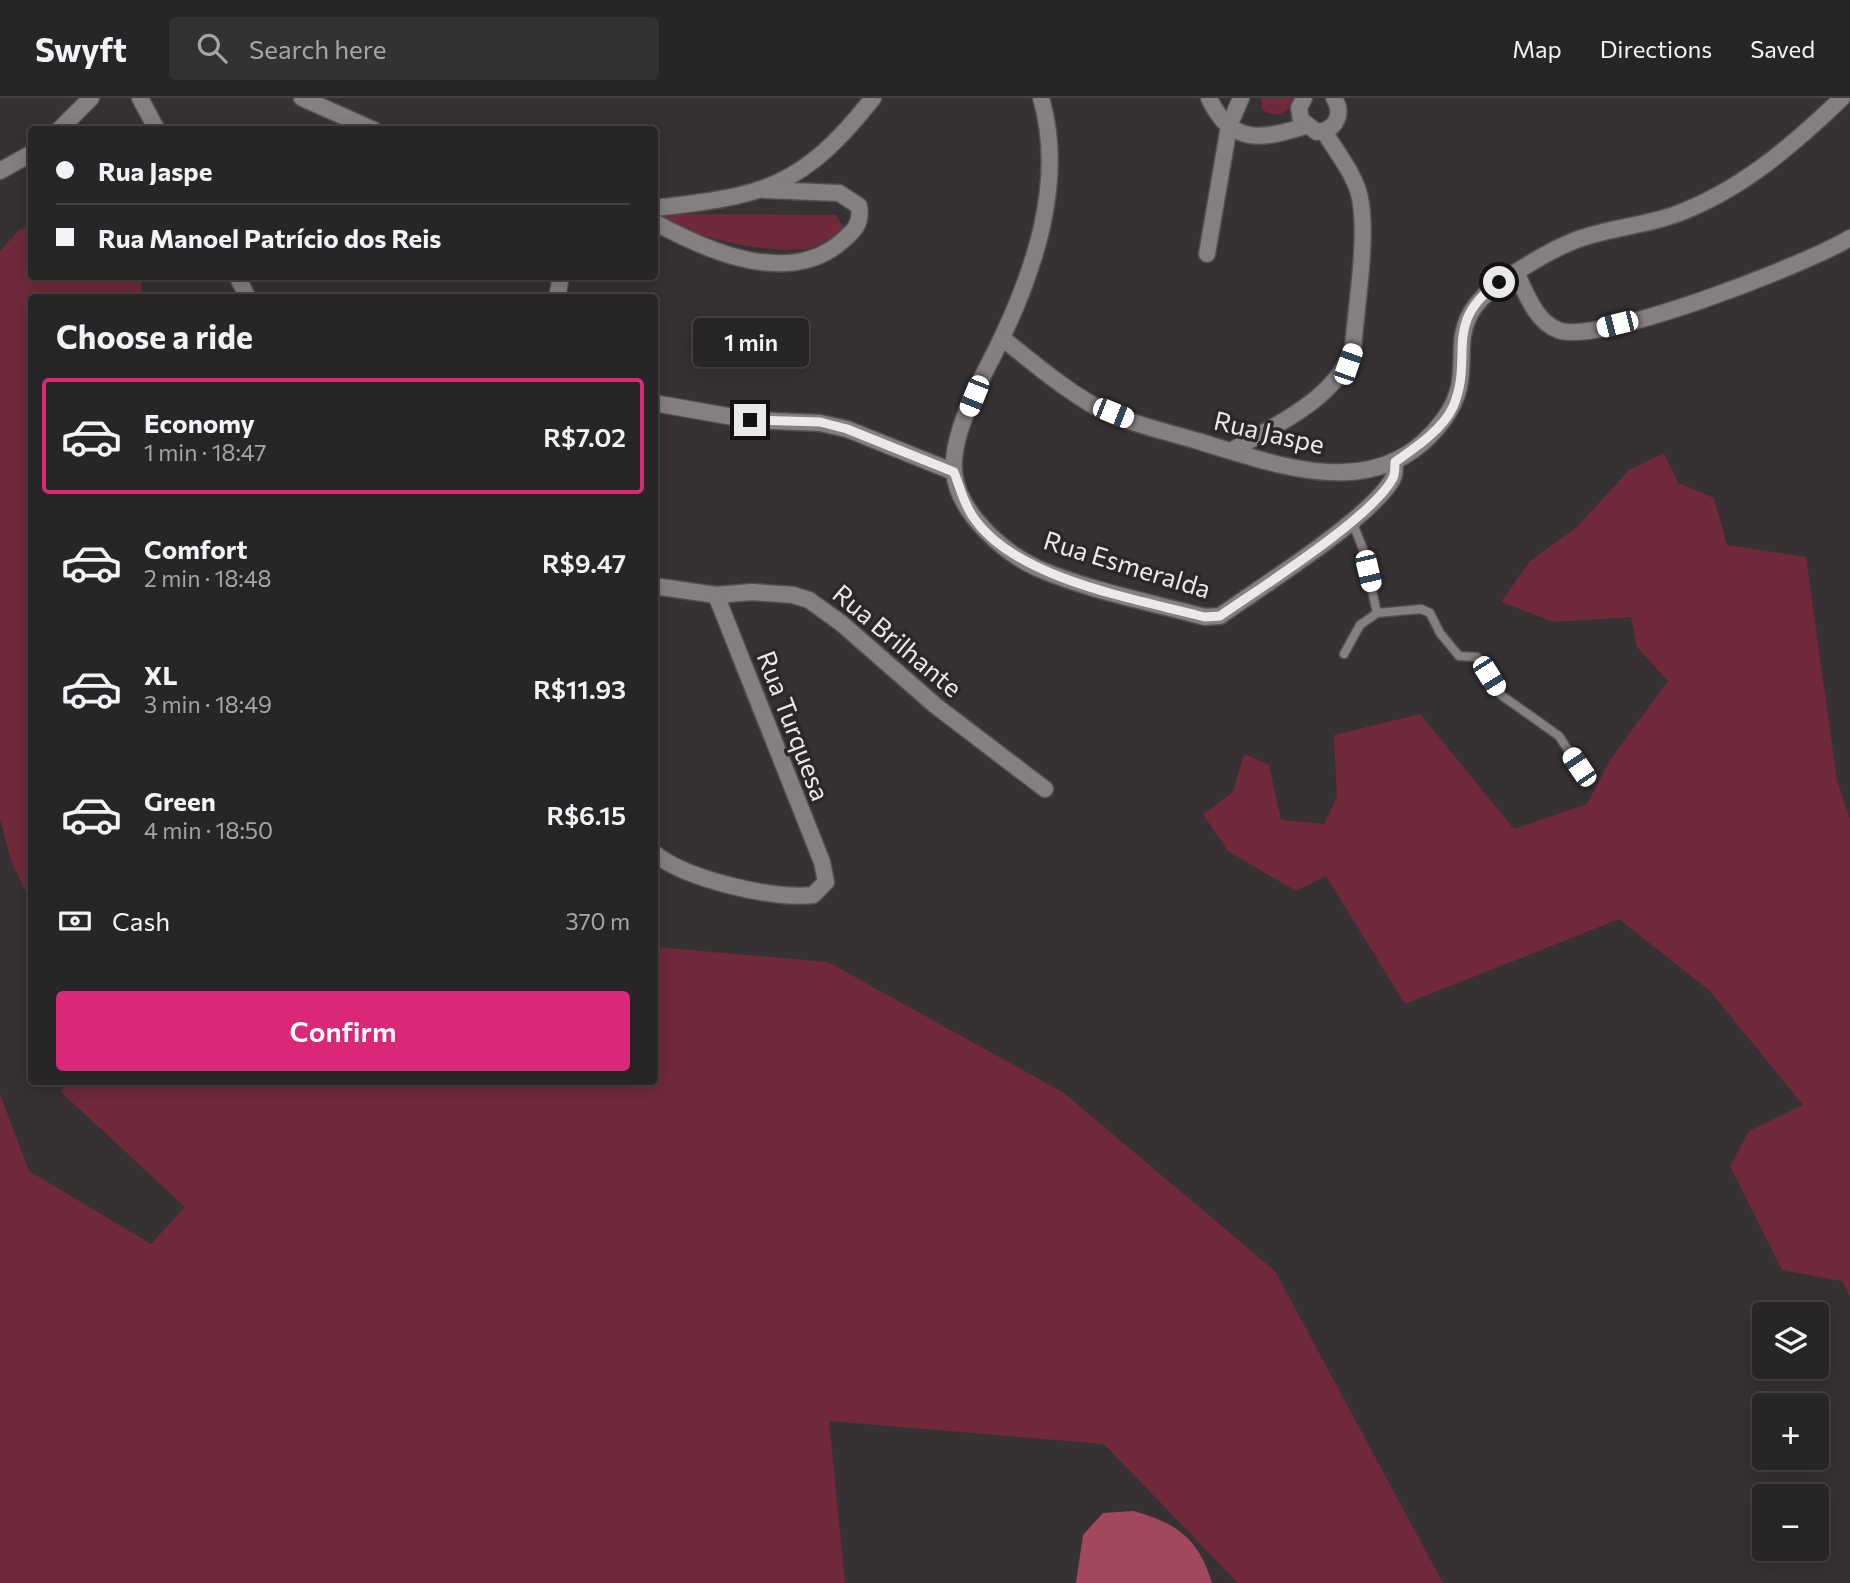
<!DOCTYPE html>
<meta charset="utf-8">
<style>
:root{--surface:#282526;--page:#343132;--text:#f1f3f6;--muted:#a5a5a7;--line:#444243;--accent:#db2777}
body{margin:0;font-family:Commissioner,sans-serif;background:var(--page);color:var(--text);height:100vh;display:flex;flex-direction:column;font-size:26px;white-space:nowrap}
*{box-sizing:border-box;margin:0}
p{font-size:23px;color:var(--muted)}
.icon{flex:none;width:38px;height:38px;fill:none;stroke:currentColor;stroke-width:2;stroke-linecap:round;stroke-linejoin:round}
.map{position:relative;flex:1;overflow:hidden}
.drawer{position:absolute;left:28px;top:196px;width:630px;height:791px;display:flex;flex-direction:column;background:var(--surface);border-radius:7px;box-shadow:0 4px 18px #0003,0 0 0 2px var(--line)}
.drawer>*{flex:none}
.top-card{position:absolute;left:28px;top:28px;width:630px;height:154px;border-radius:7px;box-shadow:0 4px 18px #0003,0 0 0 2px var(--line);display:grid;align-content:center;height:154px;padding:0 28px;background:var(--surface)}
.fabs{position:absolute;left:1752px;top:1204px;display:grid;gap:14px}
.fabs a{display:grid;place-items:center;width:77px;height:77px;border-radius:7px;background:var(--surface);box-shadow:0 4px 18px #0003,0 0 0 2px var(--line);font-size:35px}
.end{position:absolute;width:32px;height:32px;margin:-16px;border:9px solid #ebe8e9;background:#111;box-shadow:0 0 0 4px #111}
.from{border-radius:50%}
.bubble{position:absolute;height:49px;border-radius:7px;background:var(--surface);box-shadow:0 4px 18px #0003,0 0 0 2px var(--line);font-size:23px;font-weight:600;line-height:49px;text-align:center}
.car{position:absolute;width:21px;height:42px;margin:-21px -10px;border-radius:9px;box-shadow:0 0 5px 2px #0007;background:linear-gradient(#fff 24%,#345 0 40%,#fff 0 76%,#345 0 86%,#fff 0)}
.top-card b{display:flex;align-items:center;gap:24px;height:66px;font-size:26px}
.top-card b+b{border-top:2px solid var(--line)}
.top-card i{width:18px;height:18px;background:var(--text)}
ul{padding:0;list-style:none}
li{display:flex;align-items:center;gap:21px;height:116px;margin:0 14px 10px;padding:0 14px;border:4px solid transparent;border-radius:7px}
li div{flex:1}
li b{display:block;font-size:26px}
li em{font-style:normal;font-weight:600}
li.active{border-color:var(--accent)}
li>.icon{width:63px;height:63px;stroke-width:1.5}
h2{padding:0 28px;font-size:32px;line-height:84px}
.pay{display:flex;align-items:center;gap:18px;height:77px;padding:0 28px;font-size:26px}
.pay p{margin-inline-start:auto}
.button{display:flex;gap:14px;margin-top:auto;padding:14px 28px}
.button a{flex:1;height:80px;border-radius:7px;background:var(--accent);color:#fff;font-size:28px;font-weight:600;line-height:80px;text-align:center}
header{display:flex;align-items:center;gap:42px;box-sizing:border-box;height:98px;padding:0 35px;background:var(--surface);border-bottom:2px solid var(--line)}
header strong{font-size:33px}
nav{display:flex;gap:38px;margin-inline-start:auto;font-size:24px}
.search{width:490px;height:63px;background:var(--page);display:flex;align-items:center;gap:18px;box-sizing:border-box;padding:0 24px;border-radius:7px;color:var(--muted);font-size:26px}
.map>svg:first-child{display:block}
.green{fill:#702a3c}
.water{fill:#a1485e}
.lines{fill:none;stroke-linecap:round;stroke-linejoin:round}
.lane-casing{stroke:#534f50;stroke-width:11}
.street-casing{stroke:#534f50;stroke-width:19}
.lane{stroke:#847f80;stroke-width:8}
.street{stroke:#847f80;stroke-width:16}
.route{stroke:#ebe8e9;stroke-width:9}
.labels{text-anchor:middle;stroke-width:7;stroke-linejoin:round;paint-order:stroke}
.street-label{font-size:26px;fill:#ebe8e9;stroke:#2c2728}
</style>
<header>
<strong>Swyft</strong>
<div class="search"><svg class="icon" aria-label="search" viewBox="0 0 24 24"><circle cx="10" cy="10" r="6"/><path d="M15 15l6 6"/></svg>Search here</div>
<nav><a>Map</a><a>Directions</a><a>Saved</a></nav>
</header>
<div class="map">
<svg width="1850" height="1485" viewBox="0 0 1850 1485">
<rect width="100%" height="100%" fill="#363132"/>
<!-- green -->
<g class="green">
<path d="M1261,0H1296C1288,15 1276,22 1262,11Z"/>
<path d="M659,116L836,117L844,130C833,138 820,149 806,151C764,155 693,141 659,116Z"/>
<polygon points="31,128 32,178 142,179 141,199 32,200 31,805 12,765 0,721 0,153 20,131"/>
<polygon points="1664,355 1678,385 1714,400 1727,447 1806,459 1837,683 1850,721 1850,1198 1842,1183 1782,1172 1730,1068 1749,1033 1803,1007 1710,893 1619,821 1405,906 1326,778 1296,793 1228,753 1203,716 1233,694 1244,656 1269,667 1281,722 1324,726 1337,699 1334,637 1420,616 1514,731 1587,706 1610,662 1668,583 1637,549 1631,519 1554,524 1501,504 1530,463 1576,430 1629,372"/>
<polygon points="655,849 828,864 1064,995 1275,1173 1443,1485 1238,1485 1104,1346 829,1323 845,1485 0,1485 0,996 29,1073 151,1146 185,1109 61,994 67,984 654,984"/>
</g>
<!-- water -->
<path class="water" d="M1133,1413C1177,1425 1198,1440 1212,1485H1076L1083,1437L1103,1415Z"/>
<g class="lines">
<!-- lane casing -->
<g class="lane-casing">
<g id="lane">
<polyline points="1377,515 1421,511 1430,515 1440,535 1459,558 1477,559 1501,597 1559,638 1579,669"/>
<polyline points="1344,556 1360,527 1377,515 1363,451 1352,423"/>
</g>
</g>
<!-- street casing -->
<g class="street-casing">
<g id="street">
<polyline points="140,0 157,32"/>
<polyline points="302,0 374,32"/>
<path d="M1041,0C1066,85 1033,177 995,254C979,285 951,337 954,373C957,414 1003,454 1037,470C1090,493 1150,504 1205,519L1220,518C1259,490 1373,419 1393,380C1395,376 1395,370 1395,364"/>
<path d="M1209,0C1230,47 1263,42 1305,28"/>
<path d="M1304,0L1299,10L1301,22L1317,34C1336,32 1344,16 1334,0"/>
<polyline points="59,32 91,0"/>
<polyline points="0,73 32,55"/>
<path d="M654,110C764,98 802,90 873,0"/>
<path d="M654,124C707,153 788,189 841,144C854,133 862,126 859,108L839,95L765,92"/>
<polyline points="1207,156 1229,28 1241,0"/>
<path d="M1516,174C1526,195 1535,223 1558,232C1599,248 1809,165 1850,140"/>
<polyline points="237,178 248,200"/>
<polyline points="557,200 561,178"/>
<path d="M1002,240C1031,263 1059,287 1091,306C1124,325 1165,333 1201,344C1284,369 1382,407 1444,321C1486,264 1426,228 1516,174C1535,162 1555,150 1576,142C1608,130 1642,128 1674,117C1740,93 1792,48 1842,0"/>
<polyline points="654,305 750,322 820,325 847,331 954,374"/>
<path d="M1231,353C1275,327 1335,302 1353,251C1356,208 1368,141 1360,100C1355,76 1336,54 1324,33"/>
<polyline points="654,488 716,497 752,494 793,497 809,502 841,525 936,608 1045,691"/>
<path d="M654,755C685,781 774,802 813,797L826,784L822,764L716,497"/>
</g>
</g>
<!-- lane -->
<use href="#lane" class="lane"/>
<!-- street -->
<use href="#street" class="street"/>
</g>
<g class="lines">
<!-- route -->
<path class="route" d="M750,322L820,324L847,331L954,374C960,390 965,409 976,423C1020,482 1137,501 1205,519L1220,518C1260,490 1373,419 1393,380C1395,376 1395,370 1395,364C1415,350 1442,332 1453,309C1475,257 1441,226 1499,184"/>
</g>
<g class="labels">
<!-- street labels -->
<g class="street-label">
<text transform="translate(1269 335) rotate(13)" y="9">Rua Jaspe</text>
<text transform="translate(1127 467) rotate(17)" y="9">Rua Esmeralda</text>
<text transform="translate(897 543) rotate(40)" y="9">Rua Brilhante</text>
<text transform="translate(793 628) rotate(69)" y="9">Rua Turquesa</text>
</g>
</g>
</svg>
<div class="fabs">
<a><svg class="icon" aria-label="layers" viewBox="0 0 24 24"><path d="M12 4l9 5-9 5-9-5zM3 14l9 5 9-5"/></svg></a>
<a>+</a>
<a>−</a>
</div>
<i class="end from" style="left:1499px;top:184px"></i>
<i class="end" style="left:750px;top:322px"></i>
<div class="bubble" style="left:693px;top:220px;width:116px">1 min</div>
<i class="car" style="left:1617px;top:226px;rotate:256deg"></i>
<i class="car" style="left:1348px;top:266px;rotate:19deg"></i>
<i class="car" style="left:974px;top:298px;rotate:202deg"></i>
<i class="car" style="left:1113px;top:315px;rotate:112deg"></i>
<i class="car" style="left:1368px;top:473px;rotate:167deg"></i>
<i class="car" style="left:1489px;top:578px;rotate:148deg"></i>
<i class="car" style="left:1579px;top:669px;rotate:326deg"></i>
<div class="top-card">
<b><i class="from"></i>Rua Jaspe</b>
<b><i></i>Rua Manoel Patrício dos Reis</b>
</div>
<section class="drawer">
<h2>Choose a ride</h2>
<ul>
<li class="active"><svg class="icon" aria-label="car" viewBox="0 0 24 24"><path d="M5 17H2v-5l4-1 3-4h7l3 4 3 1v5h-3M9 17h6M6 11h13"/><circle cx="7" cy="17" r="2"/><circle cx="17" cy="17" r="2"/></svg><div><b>Economy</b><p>1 min · 18:47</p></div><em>R$7.02</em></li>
<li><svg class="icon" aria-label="car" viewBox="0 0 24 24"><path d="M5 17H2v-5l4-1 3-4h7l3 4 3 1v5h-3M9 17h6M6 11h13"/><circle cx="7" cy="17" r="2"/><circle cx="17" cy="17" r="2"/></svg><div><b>Comfort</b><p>2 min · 18:48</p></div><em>R$9.47</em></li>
<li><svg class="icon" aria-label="car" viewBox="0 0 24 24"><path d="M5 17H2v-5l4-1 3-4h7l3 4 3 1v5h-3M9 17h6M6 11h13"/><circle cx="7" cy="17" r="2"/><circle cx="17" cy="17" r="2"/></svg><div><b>XL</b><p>3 min · 18:49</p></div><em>R$11.93</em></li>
<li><svg class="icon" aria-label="car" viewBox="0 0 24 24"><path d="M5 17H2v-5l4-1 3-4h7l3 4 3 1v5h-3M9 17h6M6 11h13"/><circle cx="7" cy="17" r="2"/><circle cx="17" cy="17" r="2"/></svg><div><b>Green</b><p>4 min · 18:50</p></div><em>R$6.15</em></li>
</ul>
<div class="pay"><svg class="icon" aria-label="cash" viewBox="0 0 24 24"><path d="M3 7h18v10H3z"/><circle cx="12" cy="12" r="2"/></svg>Cash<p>370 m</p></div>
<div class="button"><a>Confirm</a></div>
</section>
</div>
